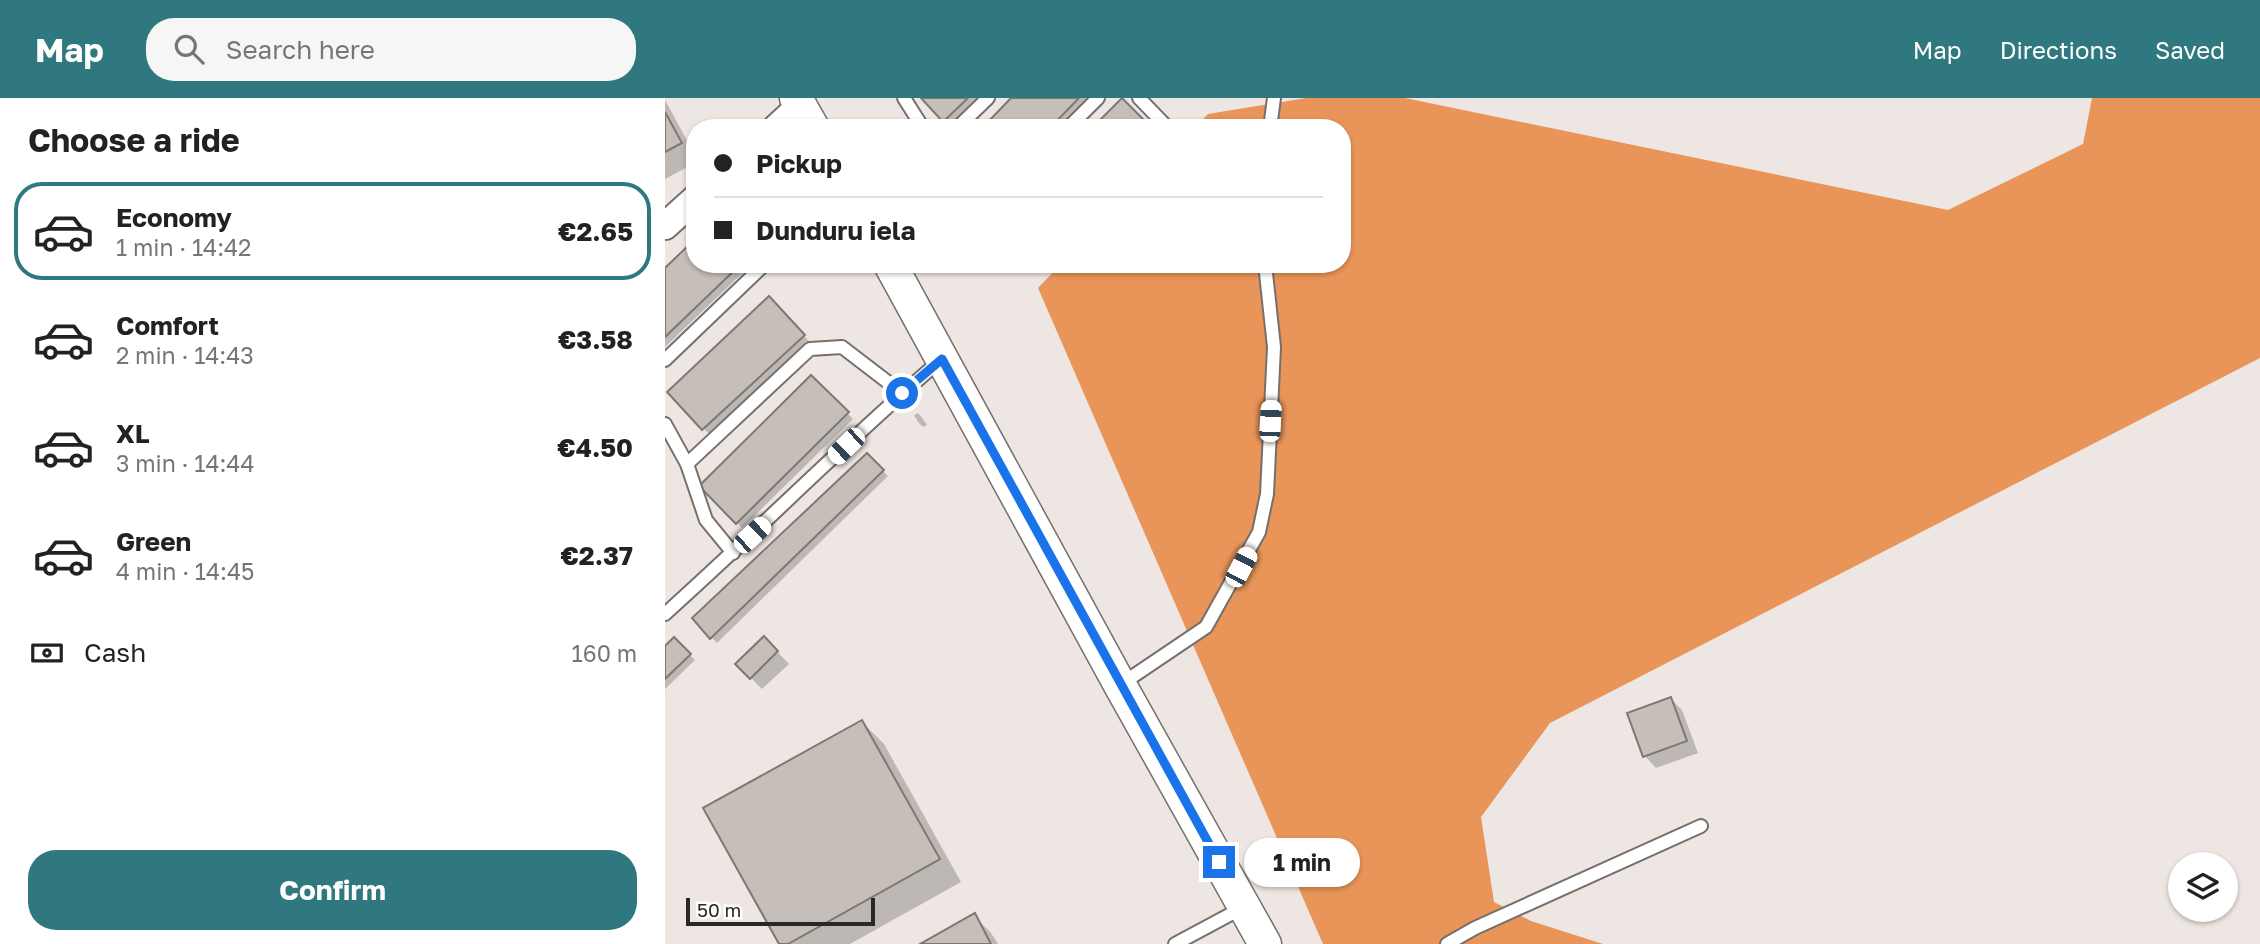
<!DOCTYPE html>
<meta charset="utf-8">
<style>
:root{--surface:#fff;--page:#f6f6f6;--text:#222;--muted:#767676;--line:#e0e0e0;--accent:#2f787f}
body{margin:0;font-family:"Golos Text",sans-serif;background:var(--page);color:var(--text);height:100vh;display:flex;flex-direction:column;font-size:26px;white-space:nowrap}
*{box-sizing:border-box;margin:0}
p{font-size:23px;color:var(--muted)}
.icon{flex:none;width:38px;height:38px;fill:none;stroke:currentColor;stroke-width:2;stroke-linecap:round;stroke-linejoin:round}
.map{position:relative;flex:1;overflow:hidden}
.panel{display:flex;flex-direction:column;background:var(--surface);width:665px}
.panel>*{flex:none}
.banner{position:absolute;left:21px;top:21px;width:665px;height:154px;border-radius:28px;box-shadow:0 2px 5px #0004;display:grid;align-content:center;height:154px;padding:0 28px;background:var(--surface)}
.fabs{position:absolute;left:1503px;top:754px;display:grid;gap:14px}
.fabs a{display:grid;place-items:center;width:70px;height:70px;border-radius:50%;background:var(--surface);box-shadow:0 2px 5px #0004;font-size:35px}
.scale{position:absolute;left:21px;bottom:18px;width:189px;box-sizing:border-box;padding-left:7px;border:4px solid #2a2826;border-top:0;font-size:19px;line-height:24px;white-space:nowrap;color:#2a2826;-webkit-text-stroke:5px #fff;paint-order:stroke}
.end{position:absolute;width:32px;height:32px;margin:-16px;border:9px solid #1a73e8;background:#fff;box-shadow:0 0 0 4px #fff}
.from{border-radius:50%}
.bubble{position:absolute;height:49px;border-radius:24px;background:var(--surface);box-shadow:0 2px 5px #0004;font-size:23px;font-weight:700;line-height:49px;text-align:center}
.car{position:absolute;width:21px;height:42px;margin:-21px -10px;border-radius:9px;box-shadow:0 0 5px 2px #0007;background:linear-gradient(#fff 24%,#345 0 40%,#fff 0 76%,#345 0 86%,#fff 0)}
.banner b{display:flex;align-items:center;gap:24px;height:66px;font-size:26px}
.banner b+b{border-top:2px solid var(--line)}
.banner i{width:18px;height:18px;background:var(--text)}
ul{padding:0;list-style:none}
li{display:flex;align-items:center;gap:21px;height:98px;margin:0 14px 10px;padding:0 14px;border:4px solid transparent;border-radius:28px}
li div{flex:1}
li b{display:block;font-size:26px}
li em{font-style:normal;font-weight:700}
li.active{border-color:var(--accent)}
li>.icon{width:63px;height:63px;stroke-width:1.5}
h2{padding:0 28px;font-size:32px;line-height:84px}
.pay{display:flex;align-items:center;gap:18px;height:77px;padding:0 28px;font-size:26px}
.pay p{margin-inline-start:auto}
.primary-button{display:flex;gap:14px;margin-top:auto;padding:14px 28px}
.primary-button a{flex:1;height:80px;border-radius:28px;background:var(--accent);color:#fff;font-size:28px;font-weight:700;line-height:80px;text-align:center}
header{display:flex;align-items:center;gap:42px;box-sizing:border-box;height:98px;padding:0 35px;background:var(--accent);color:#fff}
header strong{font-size:33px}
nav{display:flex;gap:38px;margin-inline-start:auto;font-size:24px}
.search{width:490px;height:63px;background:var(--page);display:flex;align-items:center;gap:18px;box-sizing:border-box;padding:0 24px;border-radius:28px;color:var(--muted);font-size:26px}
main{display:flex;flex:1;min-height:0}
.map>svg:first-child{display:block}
.forest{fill:#e99559}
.shadow{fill:#0003}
.building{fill:#c5beb9;stroke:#7e7873;stroke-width:2}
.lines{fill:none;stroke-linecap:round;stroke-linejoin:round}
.service-casing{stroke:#766f6b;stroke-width:16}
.minor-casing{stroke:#766f6b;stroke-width:30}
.tertiary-casing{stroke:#766f6b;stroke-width:35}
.service{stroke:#fff;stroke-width:12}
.minor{stroke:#fff;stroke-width:26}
.tertiary{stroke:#fff;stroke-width:32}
.route{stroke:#1a73e8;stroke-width:9}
</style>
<header>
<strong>Map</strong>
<div class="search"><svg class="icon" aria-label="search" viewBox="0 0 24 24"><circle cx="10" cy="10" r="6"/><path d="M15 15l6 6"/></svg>Search here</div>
<nav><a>Map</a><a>Directions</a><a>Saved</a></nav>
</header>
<main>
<section class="panel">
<h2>Choose a ride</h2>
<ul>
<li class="active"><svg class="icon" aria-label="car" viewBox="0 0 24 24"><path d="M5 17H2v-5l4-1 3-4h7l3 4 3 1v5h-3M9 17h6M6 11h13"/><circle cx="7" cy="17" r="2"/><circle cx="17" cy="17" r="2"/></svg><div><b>Economy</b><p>1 min · 14:42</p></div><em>€2.65</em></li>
<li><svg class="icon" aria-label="car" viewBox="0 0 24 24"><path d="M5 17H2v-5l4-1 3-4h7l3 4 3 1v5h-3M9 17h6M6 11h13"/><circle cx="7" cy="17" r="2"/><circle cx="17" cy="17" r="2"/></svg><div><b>Comfort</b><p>2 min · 14:43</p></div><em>€3.58</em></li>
<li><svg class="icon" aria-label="car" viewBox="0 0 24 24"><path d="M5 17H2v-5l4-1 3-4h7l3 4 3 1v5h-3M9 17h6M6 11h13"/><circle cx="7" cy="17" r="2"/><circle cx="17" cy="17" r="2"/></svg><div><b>XL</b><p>3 min · 14:44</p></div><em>€4.50</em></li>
<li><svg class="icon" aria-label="car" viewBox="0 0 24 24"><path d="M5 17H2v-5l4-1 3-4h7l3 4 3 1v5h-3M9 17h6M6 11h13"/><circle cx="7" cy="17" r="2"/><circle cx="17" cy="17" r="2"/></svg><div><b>Green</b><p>4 min · 14:45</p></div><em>€2.37</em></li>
</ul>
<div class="pay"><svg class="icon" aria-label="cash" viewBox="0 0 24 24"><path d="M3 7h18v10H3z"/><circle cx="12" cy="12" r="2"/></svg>Cash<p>160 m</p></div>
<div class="primary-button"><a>Confirm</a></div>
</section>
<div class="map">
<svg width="1595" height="846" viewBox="0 0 1595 846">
<rect width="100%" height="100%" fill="#eee6e2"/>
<!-- forest -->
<polygon class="forest" points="641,0 740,0 1283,112 1418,46 1427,0 1595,0 1595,260 885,625 816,719 829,804 866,823 938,846 658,846 373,190 396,166 677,166 677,30 529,30 543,16"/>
<!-- shadow -->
<g class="shadow">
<polygon points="258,0 313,0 285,27"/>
<polygon points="348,0 424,0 396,30 319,30"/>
<polygon points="0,2 30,57 30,65 0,81"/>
<polygon points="30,166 87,166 0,249 0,172"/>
<polygon points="362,166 372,166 367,171"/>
<polygon points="104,201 144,243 44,336 4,294"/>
<polygon points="146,279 188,321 77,430 36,388"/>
<polygon points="253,315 258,321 262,327 258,329 253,324 249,317"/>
<polygon points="202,358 223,378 52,545 29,521"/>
<polygon points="99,540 124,566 97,591 72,566"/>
<polygon points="9,541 30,562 0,591 0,550"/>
<polygon points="1006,601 1017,612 1033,655 991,670 980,658"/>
<polygon points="197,624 219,646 296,784 185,846 116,846"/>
<polygon points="309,818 326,835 333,846 258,846"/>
</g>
<!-- building -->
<g class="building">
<polygon points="256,0 303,0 278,24"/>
<polygon points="346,0 414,0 385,30 317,30"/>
<polygon points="457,0 487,30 427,30"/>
<polygon points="0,14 17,45 0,54"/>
<polygon points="30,141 30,166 76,166 0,239 0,170"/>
<polygon points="104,198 140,237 37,332 2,294"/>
<polygon points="146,277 184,314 71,426 34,388"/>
<polygon points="202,355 219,372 45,541 27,520"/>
<polygon points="99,538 113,553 85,581 70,566"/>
<polygon points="9,539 26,556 0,581 0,548"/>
<polygon points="1006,599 1022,643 978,659 962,615"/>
<polygon points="197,622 275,761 123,846 114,846 38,710"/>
<polygon points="310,815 326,846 255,846"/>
</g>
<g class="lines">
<!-- service casing -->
<g class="service-casing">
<g id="service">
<polyline points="239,0 258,30"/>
<polyline points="474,0 503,30"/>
<polyline points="292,30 323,0"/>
<polyline points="403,30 433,0"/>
<polyline points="605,30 609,0"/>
<polyline points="0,262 100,166"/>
<polyline points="0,326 22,366 41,422 68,455"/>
<polyline points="22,366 145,251 177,249 237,295"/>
<path d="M0,516C94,432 182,342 277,261"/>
<polyline points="455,587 541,529 594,434 602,396 609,249 600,166"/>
<polyline points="510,846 579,809"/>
<polyline points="782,846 810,830 1036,728"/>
</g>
</g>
<!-- minor casing -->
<g class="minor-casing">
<g id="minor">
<polyline points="111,30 135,8"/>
<polyline points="0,128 30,101"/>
</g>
</g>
<!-- tertiary casing -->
<g class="tertiary-casing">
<g id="tertiary">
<polyline points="131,0 148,30"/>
<polyline points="225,166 455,587 600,846"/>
</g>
</g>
<!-- service -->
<use href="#service" class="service"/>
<!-- minor -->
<use href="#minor" class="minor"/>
<!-- tertiary -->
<use href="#tertiary" class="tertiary"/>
</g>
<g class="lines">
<!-- route -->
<polyline class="route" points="237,295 277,261 554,764"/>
</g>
</svg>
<div class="fabs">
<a><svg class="icon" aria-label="layers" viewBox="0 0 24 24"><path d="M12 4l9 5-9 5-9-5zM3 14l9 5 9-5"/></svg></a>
</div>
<div class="scale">50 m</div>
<i class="end from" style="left:237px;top:295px"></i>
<i class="end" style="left:554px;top:764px"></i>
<div class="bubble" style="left:579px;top:740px;width:116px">1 min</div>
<i class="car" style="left:605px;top:323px;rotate:3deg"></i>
<i class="car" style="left:181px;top:348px;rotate:226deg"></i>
<i class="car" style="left:87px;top:437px;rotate:47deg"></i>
<i class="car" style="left:576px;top:469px;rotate:28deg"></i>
<div class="banner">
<b><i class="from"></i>Pickup</b>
<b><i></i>Dunduru iela</b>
</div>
</div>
</main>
